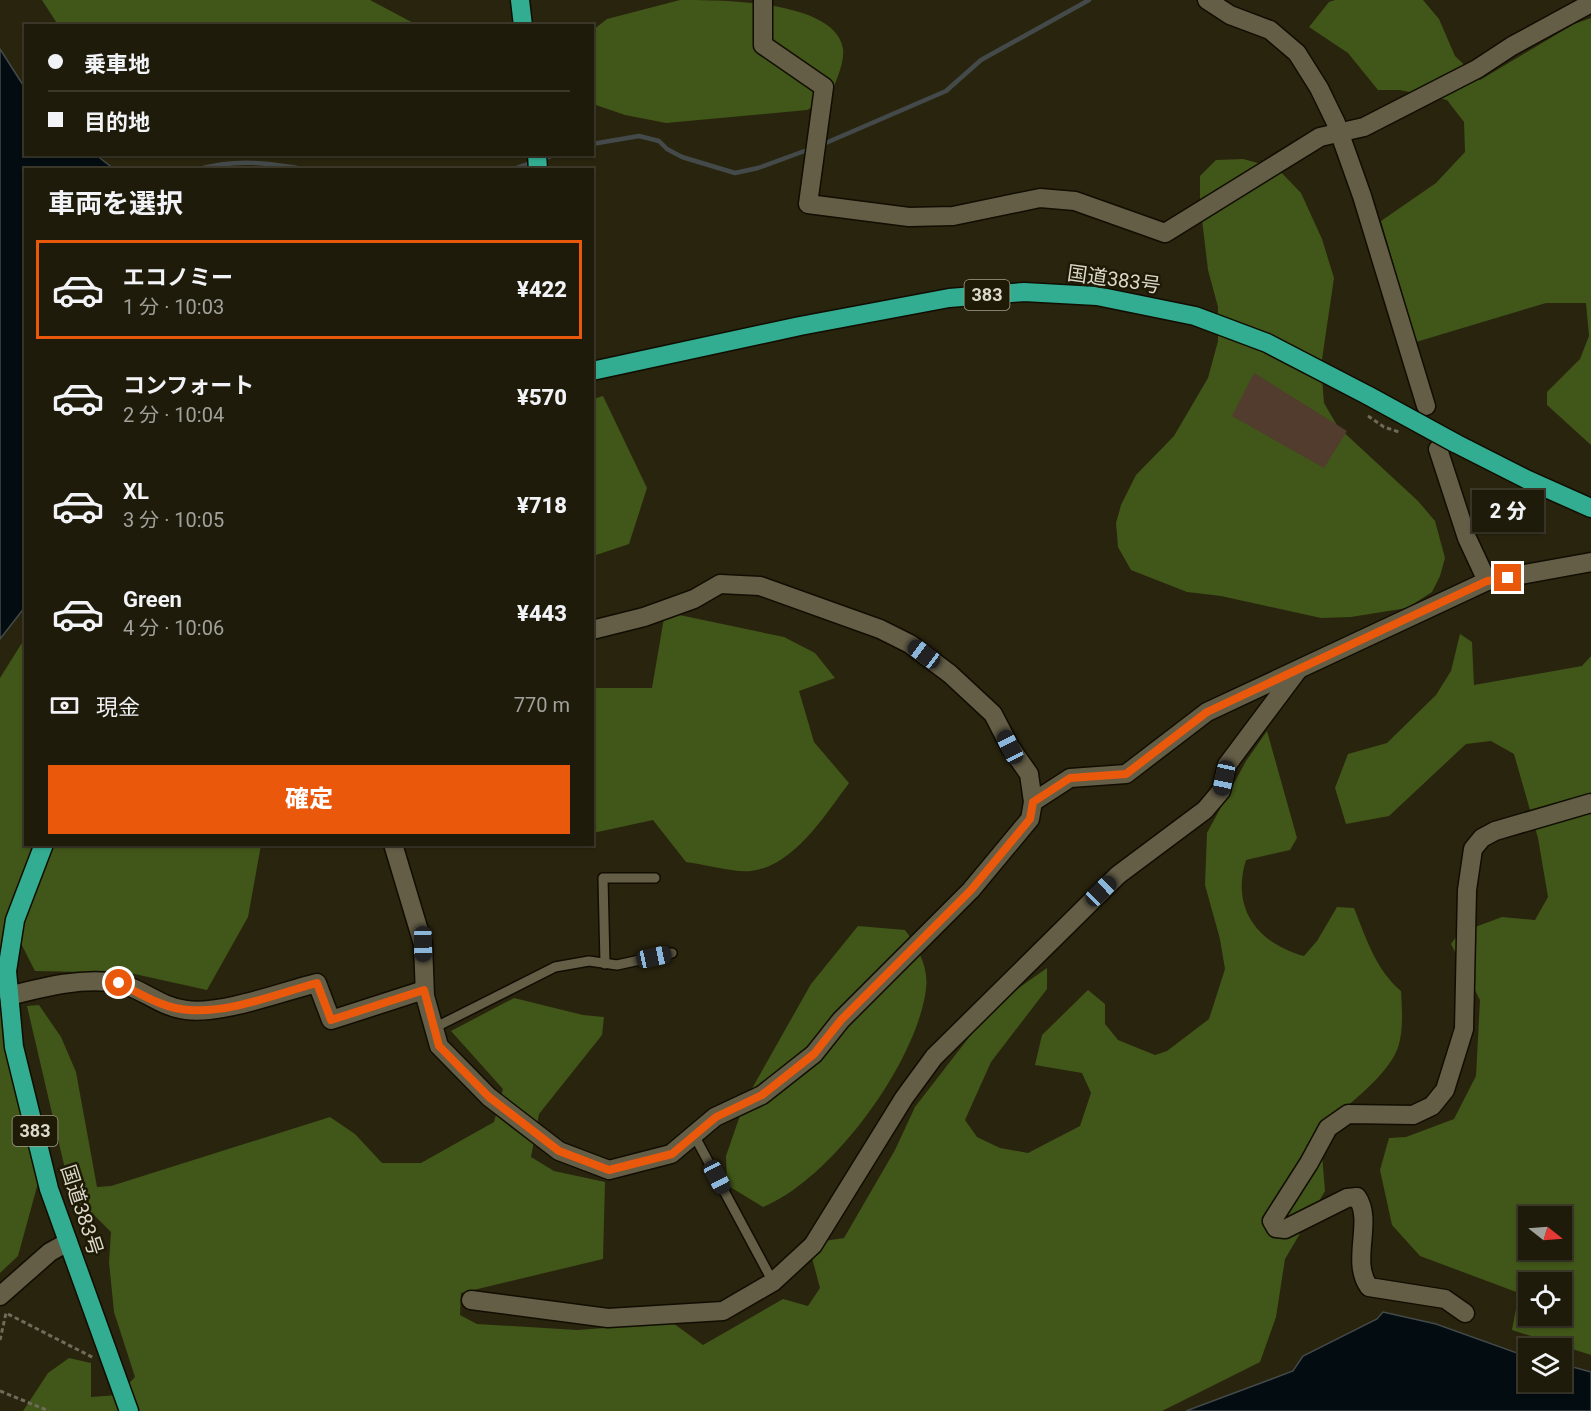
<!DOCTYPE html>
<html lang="ja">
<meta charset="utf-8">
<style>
:root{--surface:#1f1b0a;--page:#272413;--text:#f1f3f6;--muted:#a1a19c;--line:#3c392b;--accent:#ea580c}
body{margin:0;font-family:Roboto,"Noto Sans JP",sans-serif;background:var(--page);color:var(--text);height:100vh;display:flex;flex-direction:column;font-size:22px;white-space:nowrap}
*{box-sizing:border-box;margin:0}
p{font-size:20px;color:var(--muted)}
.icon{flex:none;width:33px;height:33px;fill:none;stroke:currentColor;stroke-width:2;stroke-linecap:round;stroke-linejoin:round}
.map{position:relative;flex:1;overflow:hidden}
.sheet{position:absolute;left:24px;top:168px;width:570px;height:678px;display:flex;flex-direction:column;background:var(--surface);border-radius:0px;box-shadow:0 2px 4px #0004,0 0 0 2px var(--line)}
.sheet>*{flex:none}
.guide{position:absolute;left:24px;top:24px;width:570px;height:132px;border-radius:0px;box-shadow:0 2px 4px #0004,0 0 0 2px var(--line);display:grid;align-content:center;height:132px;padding:0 24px;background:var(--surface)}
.needle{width:39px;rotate:107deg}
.buttons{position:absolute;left:1518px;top:1206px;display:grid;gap:12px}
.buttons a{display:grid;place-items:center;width:54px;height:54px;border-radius:0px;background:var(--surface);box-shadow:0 2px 4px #0004,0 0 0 2px var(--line);font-size:30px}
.end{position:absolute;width:27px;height:27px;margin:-14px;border:8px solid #ea580c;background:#fff;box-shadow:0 0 0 3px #fff}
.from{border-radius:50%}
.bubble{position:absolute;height:42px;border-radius:0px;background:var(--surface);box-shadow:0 2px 4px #0004,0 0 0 2px var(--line);font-size:20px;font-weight:800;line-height:42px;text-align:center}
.car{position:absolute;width:18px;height:36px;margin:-18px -9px;border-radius:8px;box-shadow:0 0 4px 2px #0007;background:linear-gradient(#222 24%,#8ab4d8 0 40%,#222 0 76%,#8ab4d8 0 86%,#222 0)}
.guide b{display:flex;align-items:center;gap:21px;height:57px;font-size:22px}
.guide b+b{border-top:2px solid var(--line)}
.guide i{width:15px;height:15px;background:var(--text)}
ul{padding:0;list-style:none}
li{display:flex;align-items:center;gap:18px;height:99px;margin:0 12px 9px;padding:0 12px;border:3px solid transparent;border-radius:0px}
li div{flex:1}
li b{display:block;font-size:22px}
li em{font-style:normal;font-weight:800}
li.on{border-color:var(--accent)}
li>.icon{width:54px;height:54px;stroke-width:1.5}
h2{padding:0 24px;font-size:27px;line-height:72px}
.pay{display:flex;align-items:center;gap:15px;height:66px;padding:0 24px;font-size:22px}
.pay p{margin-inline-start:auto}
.cta{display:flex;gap:12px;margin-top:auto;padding:12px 24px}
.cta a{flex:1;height:69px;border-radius:0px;background:var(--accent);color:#fff;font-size:24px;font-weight:800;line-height:69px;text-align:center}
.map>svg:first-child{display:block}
.forest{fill:#415619;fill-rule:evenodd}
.water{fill:#020c11;stroke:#434a49;stroke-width:1.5}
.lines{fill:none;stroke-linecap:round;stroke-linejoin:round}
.stream{stroke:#434a49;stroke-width:4.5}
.building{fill:#513c2e}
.lane-casing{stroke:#110d00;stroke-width:12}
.street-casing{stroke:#110d00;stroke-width:21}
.secondary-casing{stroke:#110d00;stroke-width:21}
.highway-casing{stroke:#110d00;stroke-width:21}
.path{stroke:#6f6b59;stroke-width:3;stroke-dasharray:4.5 3;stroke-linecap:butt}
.lane{stroke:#645e47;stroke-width:9}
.street{stroke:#645e47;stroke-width:18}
.secondary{stroke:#645e47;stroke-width:18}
.highway{stroke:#32ad92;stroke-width:18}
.highway-bridge-casing{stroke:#110d00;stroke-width:21;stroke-linecap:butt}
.highway-bridge{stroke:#32ad92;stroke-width:18}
.route{stroke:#ea580c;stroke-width:8}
.labels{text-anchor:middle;stroke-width:5;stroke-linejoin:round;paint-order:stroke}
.shield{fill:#1f1a05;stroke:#a3a090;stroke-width:1.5}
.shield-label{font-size:18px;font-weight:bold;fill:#dbd9cb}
.street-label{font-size:20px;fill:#dbd9cb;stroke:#1f1a05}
</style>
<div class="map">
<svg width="1591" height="1411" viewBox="0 0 1591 1411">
<rect width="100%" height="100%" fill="#29240e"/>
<!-- forest -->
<g class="forest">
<polygon points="42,0 370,0 417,25 58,25"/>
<path d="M680,0C721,0 836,0 843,49C845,64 834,84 830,98L807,110L666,123L625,115L593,104V30L607,19Z"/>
<polygon points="1335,0 1423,0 1439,19 1455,56 1480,80 1574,24 1591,18 1591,445 1547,405 1547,392 1580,359 1589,336 1586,303 1546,303 1416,342 1381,221 1436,183 1465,152 1464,122 1447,100 1400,90 1378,90 1348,53 1309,27 1329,2"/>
<polygon points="1243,159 1277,168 1301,193 1322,239 1334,278 1321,366 1324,403 1338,427 1418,501 1435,521 1445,558 1440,576 1432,592 1407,608 1351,617 1321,618 1221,596 1187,592 1131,570 1118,547 1116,523 1121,505 1136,475 1174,436 1208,378 1218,341 1218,307 1208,270 1200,203 1200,176 1216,160"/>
<polygon points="603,396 647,488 629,544 593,556 593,399"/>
<path d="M665,612L784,637L815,653L835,678L799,691L814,742L849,783C825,815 794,866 751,871C734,873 704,864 686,862L653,820L593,833V688H652Z"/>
<path d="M1460,634L1472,642L1474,685L1582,666L1591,656V1355L1512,1330L1519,1293L1420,1256L1392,1225L1380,1170L1389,1138L1406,1137L1454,1119L1476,1076L1480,1000L1451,944L1459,933L1502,917L1535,920L1548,897L1538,838L1514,754L1491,741L1466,744L1389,816L1346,824L1335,788L1348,754L1387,743L1436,695L1451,671ZM1528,1216H1562V1250H1528ZM1528,1282H1562V1316H1528Z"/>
<polygon points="25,638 26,844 261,845 248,917 207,990 130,973 35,971 10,922 3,944 38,1183 18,1256 0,1273 0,678"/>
<path d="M1267,731L1297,838L1290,850L1246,860C1231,908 1257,943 1304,956L1317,941L1337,907L1354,908C1366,938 1376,970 1401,991C1402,1010 1404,1032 1397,1050C1385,1079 1342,1109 1320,1130L1325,1191L1285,1259L1276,1317L1260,1362L1162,1411H23L48,1373L69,1358L91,1363V1397L118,1395L135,1377L114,1312L109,1262L111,1232L87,1208L72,1199L27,1006L39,1005L61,1037L76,1072L97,1187L111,1186L330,1117L355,1134L382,1163H421L494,1122L503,1089L451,1031L514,998L583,1015L604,1017L602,1035L539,1114L531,1157L554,1171L605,1182L603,1259L461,1293L460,1315L477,1324L577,1330L673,1323L703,1345L783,1299L808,1306L820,1288L811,1254L824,1241L844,1238L895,1150L915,1107L994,1005L1047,968V989L991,1062L965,1120L977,1137L1000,1148L1028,1153L1080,1126L1091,1093L1082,1073L1035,1065L1042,1035L1088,990L1105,1004V1024L1118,1040L1155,1055L1167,1051L1209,1019L1225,969L1220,939L1205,885L1207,833L1246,761Z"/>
<path d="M858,926L905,930C917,946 929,967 926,989C917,1062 832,1179 763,1207L727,1185L726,1156L745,1101L811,984Z"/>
</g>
<!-- water -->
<g class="water">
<polygon points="0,49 25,88 26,154 96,155 114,169 26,170 25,607 0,639"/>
<polygon points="1383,1312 1436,1324 1528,1357 1528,1382 1562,1382 1562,1364 1591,1372 1591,1411 1186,1411 1293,1371 1303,1356 1377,1319"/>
</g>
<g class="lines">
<!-- stream -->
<g class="stream">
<polyline points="592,144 639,136 659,141 667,149 682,157 735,173 758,168 810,149"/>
<polyline points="821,145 946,91 981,60 1089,0"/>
<polyline points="542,160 556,154"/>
<path d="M196,170C236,158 270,163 310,170"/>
<polyline points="511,170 534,162"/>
</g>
</g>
<!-- building -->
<polygon class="building" points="1254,373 1347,431 1324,468 1232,416"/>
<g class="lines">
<!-- lane casing -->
<g class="lane-casing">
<g id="lane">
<polyline points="605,964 603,878 655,878"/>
<polyline points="434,1028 555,967 589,961 617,965 672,953"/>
<polyline points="694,1135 773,1282"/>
</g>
</g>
<!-- street casing -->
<g class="street-casing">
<g id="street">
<polyline points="763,0 763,45 824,87 808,204 909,217 953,216 1040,198 1075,201 1165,233 1320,137 1364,127 1477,69 1512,46 1591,3"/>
<polyline points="1207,0 1230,15 1270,30 1297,53 1319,88 1336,123 1362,196 1426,406"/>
<polyline points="1438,449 1467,538 1487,581"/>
<polyline points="1033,802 1070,778 1126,774 1207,712 1487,581 1591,562"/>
<polyline points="393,844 423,944 425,996 439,1046 489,1097 559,1151 609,1170 671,1154 715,1117 762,1095 814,1054 841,1020 971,890 1030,819 1033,802 1029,774 1010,747 993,714 950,674 910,644 880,629 760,586 720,584 694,599 644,617 592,630"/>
<path d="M9,996C44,987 82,977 118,983C140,987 160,1007 186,1010C221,1015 281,992 317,983L331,1020L424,990"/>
<polyline points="471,1300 608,1318 723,1311 773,1282 813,1245 904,1098 934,1057 1118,875 1205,810 1221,791 1227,765 1298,670"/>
<path d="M1465,1313L1445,1299L1369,1287C1350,1261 1374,1221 1357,1197L1347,1198L1285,1229L1276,1228L1272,1221L1309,1163L1328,1128L1348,1114L1413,1115L1432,1106L1445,1090L1464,1029L1467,890L1473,849L1482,838L1495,831L1591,803"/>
</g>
</g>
<!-- secondary casing -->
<g class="secondary-casing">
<polyline id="secondary" points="0,1296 50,1252 68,1242"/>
</g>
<!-- highway casing -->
<g class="highway-casing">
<g id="highway">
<polyline points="520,0 523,26"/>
<polyline points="537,154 538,170"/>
<polyline points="592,371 800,326 949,298 1024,292 1097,296 1195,316 1267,343 1369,396"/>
<polyline points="1455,443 1528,480 1591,508"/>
<polyline points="44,844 15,920 7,971 14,1047 49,1189 129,1411"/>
</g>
</g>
<!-- path -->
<g class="path">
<polyline points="1368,416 1384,427 1399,432"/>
<polyline points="63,1173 73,1204"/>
<polyline points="0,1340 6,1313 94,1358"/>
<polyline points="0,1391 49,1411"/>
</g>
<!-- lane -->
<use href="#lane" class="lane"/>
<!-- street -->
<use href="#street" class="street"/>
<!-- secondary -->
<use href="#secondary" class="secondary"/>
<!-- highway -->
<use href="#highway" class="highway"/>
<!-- highway-bridge casing -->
<g class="highway-bridge-casing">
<polyline id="highway-bridge" points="1369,396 1455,443"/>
</g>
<!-- highway-bridge -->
<use href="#highway-bridge" class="highway-bridge"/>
</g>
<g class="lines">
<!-- route -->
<path class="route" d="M119,983C141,994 164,1009 189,1010C231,1013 276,994 317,983L331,1020L424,990L439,1046L489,1097L559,1151L609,1170L672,1154L716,1117L762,1095L814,1054L841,1020L971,890L1030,819L1033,802L1070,778L1126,774L1207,712L1487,581L1508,578"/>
</g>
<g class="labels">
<!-- shield labels -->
<g class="shield">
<rect x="964.5" y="280" width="45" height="30" rx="4.5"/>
<rect x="12.5" y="1116" width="45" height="30" rx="4.5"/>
</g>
<g class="shield-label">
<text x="987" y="301">383</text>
<text x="35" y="1137">383</text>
</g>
<!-- street labels -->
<g class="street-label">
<text transform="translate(1114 279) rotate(8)" y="7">国道383号</text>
<text transform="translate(82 1210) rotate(72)" y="7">国道383号</text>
</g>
</g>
</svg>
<div class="buttons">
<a><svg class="needle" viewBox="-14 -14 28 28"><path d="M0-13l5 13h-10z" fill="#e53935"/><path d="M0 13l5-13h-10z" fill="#a1a19c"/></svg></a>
<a><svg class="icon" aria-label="locate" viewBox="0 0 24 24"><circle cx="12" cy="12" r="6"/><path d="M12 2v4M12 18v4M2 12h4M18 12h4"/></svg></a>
<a><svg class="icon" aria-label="layers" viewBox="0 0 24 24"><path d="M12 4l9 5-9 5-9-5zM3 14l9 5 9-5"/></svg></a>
</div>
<i class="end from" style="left:119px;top:983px"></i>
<i class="end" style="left:1508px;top:578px"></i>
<div class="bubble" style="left:1472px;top:490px;width:72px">2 分</div>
<i class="car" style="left:924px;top:654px;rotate:307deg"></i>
<i class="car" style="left:1010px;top:747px;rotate:333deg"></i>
<i class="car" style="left:1224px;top:778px;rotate:192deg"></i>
<i class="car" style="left:1101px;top:891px;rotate:46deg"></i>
<i class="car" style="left:423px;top:944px;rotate:179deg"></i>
<i class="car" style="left:654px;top:957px;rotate:78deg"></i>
<i class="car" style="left:717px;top:1177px;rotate:152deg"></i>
<div class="guide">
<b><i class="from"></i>乗車地</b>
<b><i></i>目的地</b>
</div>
<section class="sheet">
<h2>車両を選択</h2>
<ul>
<li class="on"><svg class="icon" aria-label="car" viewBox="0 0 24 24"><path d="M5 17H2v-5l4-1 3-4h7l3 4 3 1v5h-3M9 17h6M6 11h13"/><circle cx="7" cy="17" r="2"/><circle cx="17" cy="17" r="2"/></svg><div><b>エコノミー</b><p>1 分 · 10:03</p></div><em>¥422</em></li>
<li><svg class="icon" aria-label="car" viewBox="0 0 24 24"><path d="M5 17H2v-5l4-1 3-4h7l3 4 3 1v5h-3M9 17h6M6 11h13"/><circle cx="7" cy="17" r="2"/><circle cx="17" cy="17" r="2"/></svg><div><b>コンフォート</b><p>2 分 · 10:04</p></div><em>¥570</em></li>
<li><svg class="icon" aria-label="car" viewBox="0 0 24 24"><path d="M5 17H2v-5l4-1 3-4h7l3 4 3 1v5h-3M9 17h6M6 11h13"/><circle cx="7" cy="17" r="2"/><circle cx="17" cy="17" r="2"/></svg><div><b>XL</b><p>3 分 · 10:05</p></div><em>¥718</em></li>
<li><svg class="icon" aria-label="car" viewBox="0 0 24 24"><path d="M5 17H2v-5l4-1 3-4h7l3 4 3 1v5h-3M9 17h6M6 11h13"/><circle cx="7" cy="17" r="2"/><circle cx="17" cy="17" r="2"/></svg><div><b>Green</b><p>4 分 · 10:06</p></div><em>¥443</em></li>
</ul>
<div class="pay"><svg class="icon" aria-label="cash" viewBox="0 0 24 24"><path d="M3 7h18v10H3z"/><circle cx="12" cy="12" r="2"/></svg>現金<p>770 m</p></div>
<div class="cta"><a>確定</a></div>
</section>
</div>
